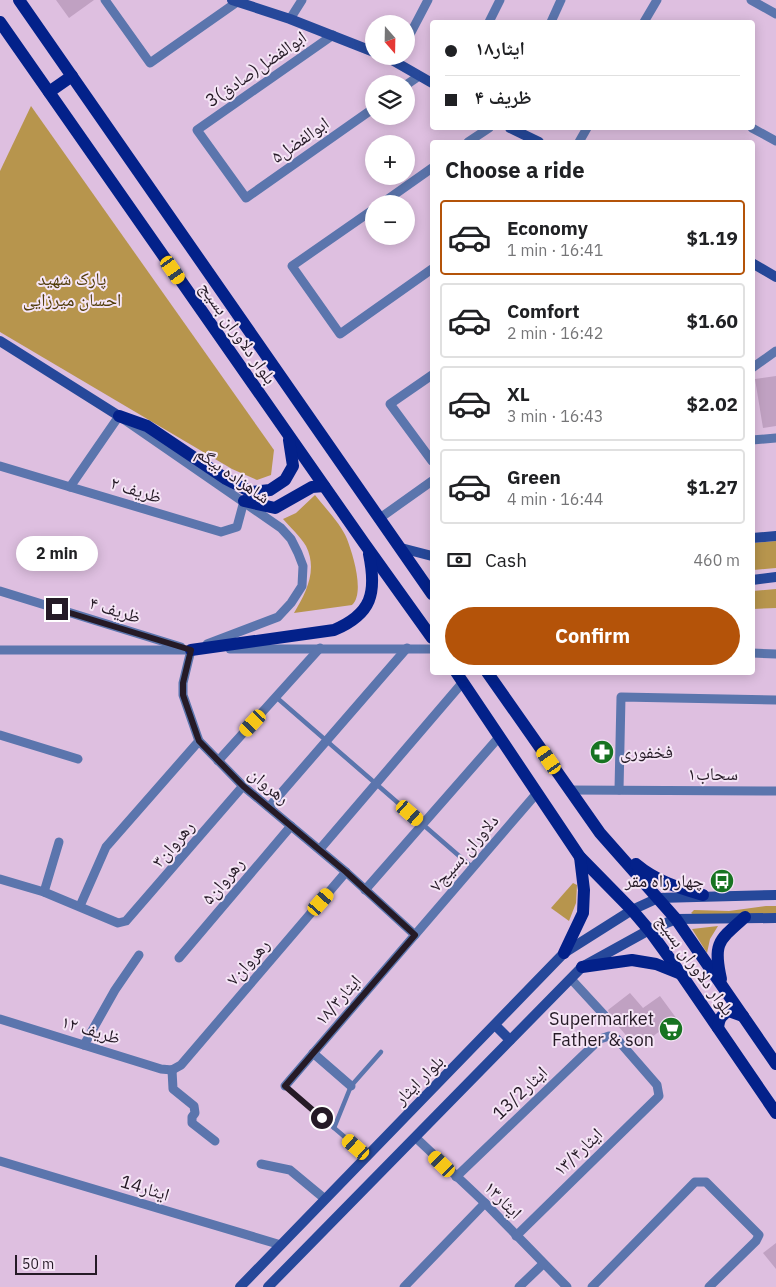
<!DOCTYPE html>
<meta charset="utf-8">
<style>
:root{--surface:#fff;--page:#f2f2f2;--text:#202124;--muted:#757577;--line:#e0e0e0;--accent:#b45309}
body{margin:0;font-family:"IBM Plex Sans","Noto Naskh Arabic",sans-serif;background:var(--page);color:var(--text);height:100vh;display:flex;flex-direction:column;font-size:19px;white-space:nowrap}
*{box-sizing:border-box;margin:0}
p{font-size:16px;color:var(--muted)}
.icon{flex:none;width:28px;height:28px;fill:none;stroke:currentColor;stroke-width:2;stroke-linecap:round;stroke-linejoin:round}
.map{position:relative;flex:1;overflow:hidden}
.sheet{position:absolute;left:430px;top:140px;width:325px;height:535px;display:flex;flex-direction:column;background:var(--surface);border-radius:5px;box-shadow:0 2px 12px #0003}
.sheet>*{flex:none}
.top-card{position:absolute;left:430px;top:20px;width:325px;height:110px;border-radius:5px;box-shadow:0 2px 12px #0003;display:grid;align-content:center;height:110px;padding:0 15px;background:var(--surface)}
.needle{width:32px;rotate:160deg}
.controls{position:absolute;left:365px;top:15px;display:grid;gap:10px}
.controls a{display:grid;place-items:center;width:50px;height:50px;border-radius:50%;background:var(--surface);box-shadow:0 2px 12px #0003;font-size:25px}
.scale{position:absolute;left:15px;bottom:12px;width:82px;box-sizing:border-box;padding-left:5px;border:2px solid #251a26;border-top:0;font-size:14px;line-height:18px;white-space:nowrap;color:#251a26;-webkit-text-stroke:4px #f5e5f6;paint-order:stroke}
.end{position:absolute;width:22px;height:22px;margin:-11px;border:6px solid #251a26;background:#fff;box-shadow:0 0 0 2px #fff}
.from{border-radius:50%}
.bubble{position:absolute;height:35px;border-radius:18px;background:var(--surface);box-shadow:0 2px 12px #0003;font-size:16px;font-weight:700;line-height:35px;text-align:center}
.car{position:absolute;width:15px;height:30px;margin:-15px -8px;border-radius:6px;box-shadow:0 0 4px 1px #0007;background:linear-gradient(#f5c518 24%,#345 0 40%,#f5c518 0 76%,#345 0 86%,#f5c518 0)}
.top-card b{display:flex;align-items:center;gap:18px;height:48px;font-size:19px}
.top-card b+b{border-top:1px solid var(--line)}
.top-card i{width:12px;height:12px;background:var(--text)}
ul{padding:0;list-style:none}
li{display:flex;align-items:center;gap:15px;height:75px;margin:0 10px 8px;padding:0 5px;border:2px solid var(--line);border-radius:5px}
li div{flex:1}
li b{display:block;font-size:19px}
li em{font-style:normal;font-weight:700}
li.on{border-color:var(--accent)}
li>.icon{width:45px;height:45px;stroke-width:1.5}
h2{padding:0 15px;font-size:22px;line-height:60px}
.pay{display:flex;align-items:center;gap:12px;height:55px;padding:0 15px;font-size:19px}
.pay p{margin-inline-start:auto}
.cta{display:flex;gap:10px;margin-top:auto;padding:10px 15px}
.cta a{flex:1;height:58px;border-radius:30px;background:var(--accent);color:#fff;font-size:20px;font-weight:700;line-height:58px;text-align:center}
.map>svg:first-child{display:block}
.green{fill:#b7954d}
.building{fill:#c0a1c2}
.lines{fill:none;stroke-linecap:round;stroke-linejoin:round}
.lane{stroke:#5b75ad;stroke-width:4.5}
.street{stroke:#5b75ad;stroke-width:9}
.secondary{stroke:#26489a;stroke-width:10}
.primary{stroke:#03218a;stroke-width:12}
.route{stroke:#251a26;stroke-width:6}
.labels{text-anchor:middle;stroke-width:4;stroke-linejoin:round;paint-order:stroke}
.street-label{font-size:18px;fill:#251a26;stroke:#f5e5f6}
.park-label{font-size:18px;fill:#503b08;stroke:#f5e5f6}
.poi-label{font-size:18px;fill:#251a26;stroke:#f5e5f6;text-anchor:end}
</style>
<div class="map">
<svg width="776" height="1287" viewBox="0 0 776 1287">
<rect width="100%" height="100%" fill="#debfe0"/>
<!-- green -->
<g class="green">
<polygon points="31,106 274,450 271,475 257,480 232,469 0,332 0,171"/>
<path d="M315,495C325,508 341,524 347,539C353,555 365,593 352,605L294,613C306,593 318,570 306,546C300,536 290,527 283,519L296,513Z"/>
<polygon points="776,541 776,568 753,570 752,543"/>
<polygon points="776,589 776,608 753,609 753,591"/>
<polygon points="573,883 577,885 576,903 569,921 551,908"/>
<polygon points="766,906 776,906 776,914 694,915 691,913 694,910 729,911"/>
<polygon points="718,926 710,939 707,953 692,929"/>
</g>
<!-- building -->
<g class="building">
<polygon points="56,0 94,0 69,18"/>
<polygon points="776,376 776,426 763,428 755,379"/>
<polygon points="630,993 643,1008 660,996 682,1026 666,1038 660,1031 637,1048 612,1019 608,1010"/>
<polygon points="776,1243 776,1269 763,1253"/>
</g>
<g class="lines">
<!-- lane -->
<g class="lane">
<polyline points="276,697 473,868"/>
<polyline points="285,1086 367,1156"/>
<polyline points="334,1128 351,1086 381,1052"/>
</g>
<!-- street -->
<g class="street">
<polyline points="105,0 150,63 237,2"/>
<polyline points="751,0 776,14"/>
<polyline points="290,19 302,0"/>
<polyline points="489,22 500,0"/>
<polyline points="551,22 561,0"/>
<polyline points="644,22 657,0"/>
<polyline points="333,35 197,130 246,198 374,108"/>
<polyline points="406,42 428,0"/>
<polyline points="406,85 419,76"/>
<polyline points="752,128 776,141"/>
<polyline points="468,142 489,128"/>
<polyline points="579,142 587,128"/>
<polyline points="381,204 432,168"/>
<polyline points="374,209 292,266 340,334 432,269"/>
<polyline points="752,368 776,351"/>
<polyline points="432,375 390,404 432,461"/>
<polyline points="752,440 776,438"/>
<polyline points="0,466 221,532 237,527 244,501"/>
<polyline points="70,487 119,416 281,528 291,539 298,553 303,566 302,586 291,603 278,617 207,644"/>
<polyline points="380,518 432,481"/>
<polyline points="0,591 181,647"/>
<polyline points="230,649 432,649"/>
<polyline points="0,650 195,650"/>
<polyline points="191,650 183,683 183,695 199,741 243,786 346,872 415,935"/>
<polyline points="752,653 776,654"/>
<polyline points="0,735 78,759"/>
<polyline points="218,761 320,648"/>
<polyline points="569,790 776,791"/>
<polyline points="619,790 621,697 776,700"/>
<polyline points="269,807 407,648"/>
<polyline points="320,849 463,682"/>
<polyline points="0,879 44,892 118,923 126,921 243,786"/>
<polyline points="365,890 500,736"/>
<polyline points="44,892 59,842"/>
<polyline points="80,906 106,847 199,741"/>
<polyline points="179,958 291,826"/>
<polyline points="571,979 606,1017"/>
<polyline points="0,1019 161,1069 172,1070"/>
<polyline points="84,1045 115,990 139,955"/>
<polyline points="313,1053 351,1086"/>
<polyline points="172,1070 181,1065 346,872"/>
<polyline points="172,1070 173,1089 194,1106 195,1113 192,1117 192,1123 215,1141"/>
<polyline points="285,1086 537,793"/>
<polyline points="415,1137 485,1203 567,1287"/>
<polyline points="0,1161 281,1245"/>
<polyline points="261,1164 290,1170 325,1199"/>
<polyline points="456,1177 600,1039 609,1036 617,1039 657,1085 659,1096 516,1236"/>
<polyline points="404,1287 485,1203"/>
<polyline points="519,1287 543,1264"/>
<polyline points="592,1287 695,1182 706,1182 759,1235 756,1241 709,1287"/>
</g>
<!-- secondary -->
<g class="secondary">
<polyline points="232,0 290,19 374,52"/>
<polyline points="385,56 432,83"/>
<polyline points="510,128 539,142"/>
<polyline points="752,263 776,277"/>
<polyline points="0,341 119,416"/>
<polyline points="752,538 776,536"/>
<polyline points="401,548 432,556"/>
<polyline points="752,580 776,577"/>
<polyline points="495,1025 510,1040"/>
<polyline points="240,1287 564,953 632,910 658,898 776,895"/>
<polyline points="268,1287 582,967 649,930 676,919 776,918"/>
</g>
<!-- primary -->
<g class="primary">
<polyline points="19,0 432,594"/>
<polyline points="0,22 364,543 432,638"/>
<polyline points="49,92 72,76"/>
<polyline points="119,416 147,426 226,479 251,492 270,490 285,480 293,466 289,440"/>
<polyline points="244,501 275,508 312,487 324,486"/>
<path d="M191,650L334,630C372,614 377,593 369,554"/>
<polyline points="456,672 580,857 632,910 649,930 681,974 776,1113"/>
<polyline points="487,672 600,833 676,919 776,1064"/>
<path d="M636,864C656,881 679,888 703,895"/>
<polyline points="564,953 583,913 584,890 580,857"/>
<polyline points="582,967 632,960 656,964 681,974"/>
<path d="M721,979C713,943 718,941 745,917"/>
<path d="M718,1028C719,1019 721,1015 729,1011L743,1016"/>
</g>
</g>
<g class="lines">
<!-- route -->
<polyline class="route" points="57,609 191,650 183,683 183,695 199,741 243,786 346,872 415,935 285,1086 322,1118"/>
</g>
<!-- icons -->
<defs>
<g id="pharmacy-disc" transform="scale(1.25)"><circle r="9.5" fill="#177321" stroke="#f5e5f6"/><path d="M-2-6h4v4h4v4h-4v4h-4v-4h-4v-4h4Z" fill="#fff"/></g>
<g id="bus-disc" transform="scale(1.25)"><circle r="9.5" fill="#177321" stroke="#f5e5f6"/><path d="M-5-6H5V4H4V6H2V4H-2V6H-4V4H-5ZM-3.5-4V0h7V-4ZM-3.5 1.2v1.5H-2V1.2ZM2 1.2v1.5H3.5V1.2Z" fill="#fff"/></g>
<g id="supermarket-disc" transform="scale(1.25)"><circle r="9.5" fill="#177321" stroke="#f5e5f6"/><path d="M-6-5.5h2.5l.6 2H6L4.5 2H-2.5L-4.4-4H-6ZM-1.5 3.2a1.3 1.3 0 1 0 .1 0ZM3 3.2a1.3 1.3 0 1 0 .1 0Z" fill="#fff"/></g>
</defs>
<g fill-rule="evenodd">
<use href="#pharmacy-disc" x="602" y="752"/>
<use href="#bus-disc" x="722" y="881"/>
<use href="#supermarket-disc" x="671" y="1029"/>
</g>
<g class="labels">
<!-- street labels -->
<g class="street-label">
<text transform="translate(256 69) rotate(-35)" y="6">3ابوالفضل(صادق)</text>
<text transform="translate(300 140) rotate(-35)" y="6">ابوالفضل۵</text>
<text transform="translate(238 333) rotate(55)" y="6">بلوار دلاوران بسیج</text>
<text transform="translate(233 475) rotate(35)" y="6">شاهزاده بیگم</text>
<text transform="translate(136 490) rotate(17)" y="6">ظریف ۲</text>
<text transform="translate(115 610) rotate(17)" y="6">ظریف ۴</text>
<text x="713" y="780">۱سحاب</text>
<text transform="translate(269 786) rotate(40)" y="6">رهروان</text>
<text transform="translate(173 844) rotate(-50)" y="6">رهروان۳</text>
<text transform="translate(464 853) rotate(-49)" y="6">دلاوران بسیج۷</text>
<text transform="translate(223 881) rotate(-50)" y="6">رهروان۵</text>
<text transform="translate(248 962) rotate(-49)" y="6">رهروان۷</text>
<text transform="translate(695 965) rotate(54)" y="6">بلوار دلاوران بسیج</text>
<text transform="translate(338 1000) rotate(-49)" y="6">ایثار۱۸/۳</text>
<text transform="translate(91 1030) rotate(17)" y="6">ظریف ۱۲</text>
<text transform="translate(419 1080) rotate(-45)" y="6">بلوار ایثار</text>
<text transform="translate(520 1093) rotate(-44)" y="6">ایثار13/2</text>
<text transform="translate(578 1152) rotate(-44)" y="6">ایثار۱۳/۴</text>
<text transform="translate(145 1188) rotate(17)" y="6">ایثار14</text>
<text transform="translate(503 1200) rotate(45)" y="6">ایثار۱۳</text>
</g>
<!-- park labels -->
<g class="park-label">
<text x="72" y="285">پارک شهید<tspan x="72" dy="21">احسان میرزایی</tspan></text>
</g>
<!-- poi labels -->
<g class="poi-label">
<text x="620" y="758" text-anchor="start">فخفوری</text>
<text x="704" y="887">چهار راه مقر‍</text>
<text x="654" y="1025">Supermarket<tspan x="654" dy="21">Father &amp; son</tspan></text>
</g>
</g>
</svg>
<div class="controls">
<a><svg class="needle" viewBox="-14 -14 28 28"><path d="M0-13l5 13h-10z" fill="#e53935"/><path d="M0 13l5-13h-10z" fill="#757577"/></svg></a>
<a><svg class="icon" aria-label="layers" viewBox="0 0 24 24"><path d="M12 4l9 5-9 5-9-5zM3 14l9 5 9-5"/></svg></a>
<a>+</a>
<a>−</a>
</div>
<div class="scale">50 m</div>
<i class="end from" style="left:322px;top:1118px"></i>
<i class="end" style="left:57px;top:609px"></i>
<div class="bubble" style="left:16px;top:536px;width:82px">2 min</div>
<i class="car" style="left:173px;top:270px;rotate:145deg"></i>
<i class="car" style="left:253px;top:723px;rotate:223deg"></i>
<i class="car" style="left:549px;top:760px;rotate:325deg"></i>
<i class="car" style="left:410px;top:813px;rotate:131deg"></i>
<i class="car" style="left:321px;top:902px;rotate:41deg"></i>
<i class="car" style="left:356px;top:1147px;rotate:311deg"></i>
<i class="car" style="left:442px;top:1164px;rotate:314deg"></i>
<div class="top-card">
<b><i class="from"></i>ایثار۱۸</b>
<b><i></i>ظریف ۴</b>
</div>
<section class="sheet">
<h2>Choose a ride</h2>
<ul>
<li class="on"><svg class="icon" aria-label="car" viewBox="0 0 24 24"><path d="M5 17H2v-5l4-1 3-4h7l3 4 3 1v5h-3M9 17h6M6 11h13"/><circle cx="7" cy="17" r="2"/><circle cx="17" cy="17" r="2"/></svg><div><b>Economy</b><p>1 min · 16:41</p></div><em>$1.19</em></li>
<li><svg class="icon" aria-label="car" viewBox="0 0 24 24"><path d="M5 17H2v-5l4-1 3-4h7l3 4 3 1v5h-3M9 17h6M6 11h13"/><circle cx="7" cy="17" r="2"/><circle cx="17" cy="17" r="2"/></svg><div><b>Comfort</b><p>2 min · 16:42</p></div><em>$1.60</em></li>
<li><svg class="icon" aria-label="car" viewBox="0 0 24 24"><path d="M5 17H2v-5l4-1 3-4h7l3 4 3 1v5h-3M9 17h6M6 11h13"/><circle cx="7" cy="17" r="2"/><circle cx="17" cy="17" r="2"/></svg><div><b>XL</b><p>3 min · 16:43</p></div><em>$2.02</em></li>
<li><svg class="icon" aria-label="car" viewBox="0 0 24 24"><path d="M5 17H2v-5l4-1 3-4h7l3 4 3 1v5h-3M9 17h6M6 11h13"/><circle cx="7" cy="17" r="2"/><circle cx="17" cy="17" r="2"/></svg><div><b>Green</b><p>4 min · 16:44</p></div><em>$1.27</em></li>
</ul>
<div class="pay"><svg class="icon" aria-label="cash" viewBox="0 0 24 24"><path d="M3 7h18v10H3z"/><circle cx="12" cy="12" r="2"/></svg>Cash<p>460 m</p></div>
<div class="cta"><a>Confirm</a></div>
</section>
</div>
